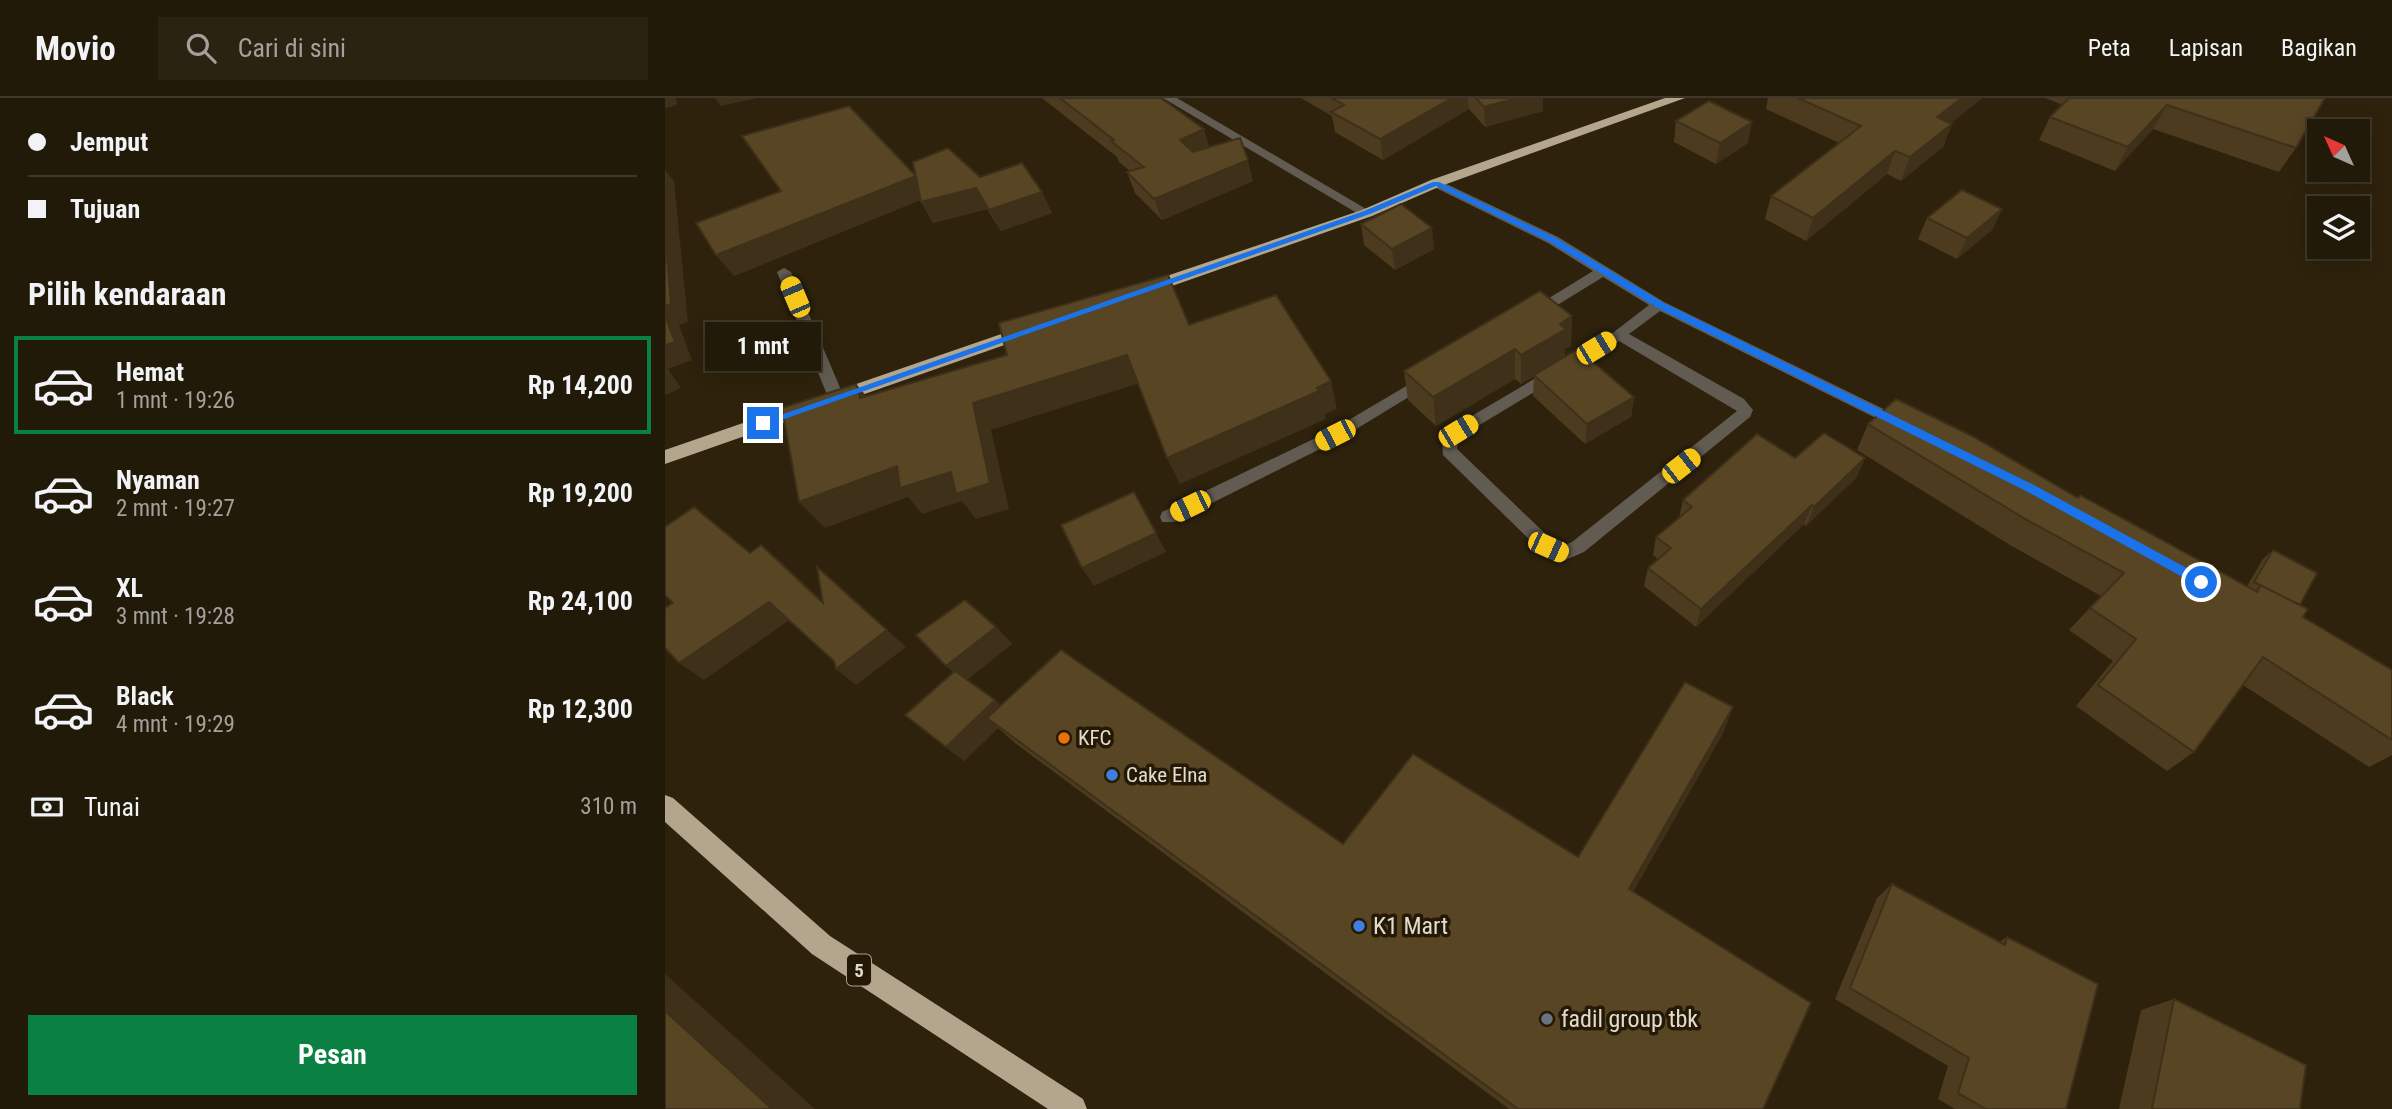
<!DOCTYPE html>
<html lang="id">
<meta charset="utf-8">
<style>
:root{--surface:#221a09;--page:#2a2312;--text:#f1f3f6;--muted:#a2a19c;--line:#3f382a;--accent:#0b8043}
body{margin:0;font-family:"Roboto Condensed",sans-serif;background:var(--page);color:var(--text);height:100vh;display:flex;flex-direction:column;font-size:26px;white-space:nowrap}
*{box-sizing:border-box;margin:0}
p{font-size:23px;color:var(--muted)}
.icon{flex:none;width:38px;height:38px;fill:none;stroke:currentColor;stroke-width:2;stroke-linecap:round;stroke-linejoin:round}
.map{position:relative;flex:1;overflow:hidden}
.side{display:flex;flex-direction:column;background:var(--surface);width:665px}
.side>*{flex:none}
.top-card{display:grid;align-content:center;height:154px;padding:0 28px;background:var(--surface)}
.needle{width:46px;rotate:315deg}
.buttons{position:absolute;left:1642px;top:21px;display:grid;gap:14px}
.buttons a{display:grid;place-items:center;width:63px;height:63px;border-radius:0px;background:var(--surface);box-shadow:0 4px 18px #0003,0 0 0 2px var(--line);font-size:35px}
.end{position:absolute;width:32px;height:32px;margin:-16px;border:9px solid #1a73e8;background:#fff;box-shadow:0 0 0 4px #fff}
.from{border-radius:50%}
.bubble{position:absolute;height:49px;border-radius:0px;background:var(--surface);box-shadow:0 4px 18px #0003,0 0 0 2px var(--line);font-size:23px;font-weight:700;line-height:49px;text-align:center}
.car{position:absolute;width:21px;height:42px;margin:-21px -10px;border-radius:9px;box-shadow:0 0 5px 2px #0007;background:linear-gradient(#f5c518 24%,#345 0 40%,#f5c518 0 76%,#345 0 86%,#f5c518 0)}
.top-card b{display:flex;align-items:center;gap:24px;height:66px;font-size:26px}
.top-card b+b{border-top:2px solid var(--line)}
.top-card i{width:18px;height:18px;background:var(--text)}
ul{padding:0;list-style:none}
li{display:flex;align-items:center;gap:21px;height:98px;margin:0 14px 10px;padding:0 14px;border:4px solid transparent;border-radius:0px}
li div{flex:1}
li b{display:block;font-size:26px}
li em{font-style:normal;font-weight:700}
li.selected{border-color:var(--accent)}
li>.icon{width:63px;height:63px;stroke-width:1.5}
h2{padding:0 28px;font-size:32px;line-height:84px}
.pay{display:flex;align-items:center;gap:18px;height:77px;padding:0 28px;font-size:26px}
.pay p{margin-inline-start:auto}
.action{display:flex;gap:14px;margin-top:auto;padding:14px 28px}
.action a{flex:1;height:80px;border-radius:0px;background:var(--accent);color:#fff;font-size:28px;font-weight:700;line-height:80px;text-align:center}
header{display:flex;align-items:center;gap:42px;box-sizing:border-box;height:98px;padding:0 35px;background:var(--surface);border-bottom:2px solid var(--line)}
header strong{font-size:33px}
nav{display:flex;gap:38px;margin-inline-start:auto;font-size:24px}
.search{width:490px;height:63px;background:var(--page);display:flex;align-items:center;gap:18px;box-sizing:border-box;padding:0 24px;border-radius:0px;color:var(--muted);font-size:26px}
main{display:flex;flex:1;min-height:0}
.map>svg:first-child{display:block}
.lines{fill:none;stroke-linecap:round;stroke-linejoin:round}
.minor{fill:#615b51;fill-rule:evenodd}
.highway{fill:#b4a68d;fill-rule:evenodd}
.wall{fill:#4c3b1f}
.shaded-wall{fill:#3e3019}
.building{fill:#584524;stroke:#3e3019;stroke-width:2}
.route{fill:#1a73e8}
.food-dot{fill:#e8710a;stroke:#241904;stroke-width:2.5}
.shop-dot{fill:#3f7fe0;stroke:#241904;stroke-width:2.5}
.worship-dot{fill:#6b7280;stroke:#241904;stroke-width:2.5}
.labels{text-anchor:middle;stroke-width:7;stroke-linejoin:round;paint-order:stroke}
.shield{fill:#241904;stroke:#aaa191;stroke-width:2}
.shield-label{font-size:19px;font-weight:bold;fill:#e3dbce}
.poi-label{font-size:21px;fill:#e3dbce;stroke:#241904;text-anchor:start}
.near-poi-label{font-size:24px;fill:#e3dbce;stroke:#241904;text-anchor:start}
</style>
<header>
<strong>Movio</strong>
<div class="search"><svg class="icon" aria-label="search" viewBox="0 0 24 24"><circle cx="10" cy="10" r="6"/><path d="M15 15l6 6"/></svg>Cari di sini</div>
<nav><a>Peta</a><a>Lapisan</a><a>Bagikan</a></nav>
</header>
<main>
<section class="side">
<div class="top-card">
<b><i class="from"></i>Jemput</b>
<b><i></i>Tujuan</b>
</div>
<h2>Pilih kendaraan</h2>
<ul>
<li class="selected"><svg class="icon" aria-label="car" viewBox="0 0 24 24"><path d="M5 17H2v-5l4-1 3-4h7l3 4 3 1v5h-3M9 17h6M6 11h13"/><circle cx="7" cy="17" r="2"/><circle cx="17" cy="17" r="2"/></svg><div><b>Hemat</b><p>1 mnt · 19:26</p></div><em>Rp 14,200</em></li>
<li><svg class="icon" aria-label="car" viewBox="0 0 24 24"><path d="M5 17H2v-5l4-1 3-4h7l3 4 3 1v5h-3M9 17h6M6 11h13"/><circle cx="7" cy="17" r="2"/><circle cx="17" cy="17" r="2"/></svg><div><b>Nyaman</b><p>2 mnt · 19:27</p></div><em>Rp 19,200</em></li>
<li><svg class="icon" aria-label="car" viewBox="0 0 24 24"><path d="M5 17H2v-5l4-1 3-4h7l3 4 3 1v5h-3M9 17h6M6 11h13"/><circle cx="7" cy="17" r="2"/><circle cx="17" cy="17" r="2"/></svg><div><b>XL</b><p>3 mnt · 19:28</p></div><em>Rp 24,100</em></li>
<li><svg class="icon" aria-label="car" viewBox="0 0 24 24"><path d="M5 17H2v-5l4-1 3-4h7l3 4 3 1v5h-3M9 17h6M6 11h13"/><circle cx="7" cy="17" r="2"/><circle cx="17" cy="17" r="2"/></svg><div><b>Black</b><p>4 mnt · 19:29</p></div><em>Rp 12,300</em></li>
</ul>
<div class="pay"><svg class="icon" aria-label="cash" viewBox="0 0 24 24"><path d="M3 7h18v10H3z"/><circle cx="12" cy="12" r="2"/></svg>Tunai<p>310 m</p></div>
<div class="action"><a>Pesan</a></div>
</section>
<div class="map">
<svg width="1727" height="1011" viewBox="0 0 1727 1011">
<rect width="100%" height="100%" fill="#2e220c"/>
<g class="lines">
<!-- minor -->
<g class="minor">
<polygon points="498,0 512,0 708,115 702,119 697,118"/>
<path d="M771,81L893,139L999,204L1239,321L1242,325L1234,331L1229,329L995,213L964,236L1079,301L1088,312L1085,319L919,454L898,463L877,454L778,357L777,342L788,329L949,234L984,207L938,179L873,219H863V213L928,173L883,145L767,88L765,85ZM954,243L1072,313L907,444L898,448L889,444L792,351L793,344L798,337Z"/>
<polygon points="119,170 126,174 179,299 176,303 171,304 163,299 112,174"/>
<polygon points="760,277 767,282 765,286 675,341 509,424 497,424 495,419 497,414 665,333"/>
</g>
<!-- highway -->
<g class="highway">
<polygon points="1000,0 1020,0 776,88 707,118 484,196 472,196 470,192 472,188 697,112 766,82"/>
<polygon points="365,226 374,232 371,236 0,366 0,352"/>
<polygon points="0,697 8,700 165,838 418,1001 422,1011 383,1011 147,856 0,724"/>
</g>
</g>
<!-- wall -->
<g class="wall">
<polygon points="377,0 496,0 544,49 588,83 497,122 470,95 462,74 465,73 454,64 452,59"/>
<polygon points="636,0 878,0 878,13 820,29 804,11 718,62 670,34 667,18"/>
<polygon points="1103,0 1317,0 1286,25 1287,26 1278,49 1236,83 1222,76 1141,143 1100,121 1106,98 1174,45 1101,11"/>
<polygon points="1380,0 1660,0 1631,50 1614,74 1488,31 1450,73 1374,42 1385,19 1398,7"/>
<polygon points="1011,23 1083,45 1051,66 1009,44"/>
<polygon points="251,79 315,79 377,94 387,115 336,133 322,111 268,125 255,102 69,178"/>
<polygon points="1337,111 1327,132 1292,161 1253,141 1262,120"/>
<polygon points="696,126 769,151 730,172 699,147"/>
<polygon points="907,218 906,248 900,251 900,259 969,299 966,319 920,346 868,298 869,278 856,286 850,281 771,328 743,302 739,273"/>
<polygon points="1203,326 1413,400 1582,488 1598,461 1608,452 1635,507 1638,519 1727,572 1727,657 1704,669 1578,587 1529,654 1502,673 1411,608 1448,563 1404,532 1436,498 1345,447 1192,352"/>
<polygon points="1130,360 1200,360 1191,380 1141,428 1139,426 1031,529 979,488 983,470 993,461 988,457 991,439 1014,420 1018,402"/>
<polygon points="331,529 347,546 301,582 330,602 336,608 678,746 913,759 1068,609 1058,635 968,794 1098,1011 844,1011 350,645 333,630 299,663 240,617 289,574"/>
<polygon points="1227,786 1334,844 1342,839 1401,1011 1290,1011 1273,1001 1283,968 1170,901 1212,800"/>
<polygon points="1509,901 1635,1011 1454,1011 1476,912"/>
</g>
<!-- shaded-wall -->
<g class="shaded-wall">
<polygon points="0,0 11,0 12,7 0,10"/>
<polygon points="50,0 92,0 56,8"/>
<polygon points="787,0 803,0 804,11 718,62 715,41"/>
<polygon points="852,0 878,0 878,13 820,29 819,9"/>
<polygon points="1297,0 1317,0 1264,43 1272,19"/>
<polygon points="1502,7 1488,31 1450,73 1463,49"/>
<polygon points="1087,24 1083,45 1051,66 1055,45"/>
<polygon points="1287,26 1278,49 1236,83 1245,59"/>
<polygon points="539,31 545,52 522,63 515,42"/>
<polygon points="1230,53 1222,76 1141,143 1148,120"/>
<polygon points="583,62 588,83 497,122 489,101"/>
<polygon points="0,72 9,83 23,224 14,227 27,262 3,271 16,290 0,297"/>
<polygon points="251,78 263,99 69,178 51,157"/>
<polygon points="311,90 322,111 268,125 256,104"/>
<polygon points="377,94 387,115 336,133 324,112"/>
<polygon points="1337,111 1327,132 1292,161 1302,140"/>
<polygon points="767,130 769,151 730,172 727,151"/>
<polygon points="907,218 906,248 900,251 900,260 856,286 856,257 895,226"/>
<polygon points="850,251 850,281 771,328 768,299"/>
<polygon points="462,257 475,285 326,332 344,411 311,421 297,403 257,416 243,399 160,430 134,404 308,305"/>
<polygon points="666,283 672,311 660,316 661,321 515,386 502,360"/>
<polygon points="191,286 214,313 195,300"/>
<polygon points="969,299 966,319 920,346 922,326"/>
<polygon points="1200,360 1191,380 1141,428 1149,409"/>
<polygon points="469,394 501,454 429,488 417,470"/>
<polygon points="1147,407 1139,426 1031,529 1036,511"/>
<polygon points="96,447 117,465 179,523 158,505"/>
<polygon points="104,504 126,521 39,582 14,565"/>
<polygon points="331,529 347,546 299,584 281,568"/>
<polygon points="222,532 241,549 191,587 171,571"/>
<polygon points="330,602 346,618 322,620 333,630 299,663 281,649"/>
<polygon points="1068,609 1058,635 959,810 964,791"/>
<polygon points="0,876 150,1011 107,1011 0,913"/>
</g>
<!-- building -->
<g class="building">
<polygon points="395,0 496,0 539,31 515,42 528,54 575,40 583,62 489,101 462,74 479,69 446,43 449,42"/>
<polygon points="667,0 787,0 715,41 666,14 679,7"/>
<polygon points="811,0 852,0 819,9"/>
<polygon points="1133,0 1297,0 1272,19 1287,26 1245,59 1230,53 1148,120 1106,98 1196,28"/>
<polygon points="1404,0 1660,0 1631,50 1502,7 1463,49 1385,19"/>
<polygon points="1044,3 1087,24 1055,45 1011,23"/>
<polygon points="184,8 251,78 51,157 31,125 116,93 77,38"/>
<polygon points="283,50 315,79 357,65 377,94 324,112 311,90 256,104 248,64"/>
<polygon points="1297,92 1337,111 1302,140 1262,120"/>
<polygon points="736,106 767,130 727,151 696,126"/>
<polygon points="0,134 6,206 0,208"/>
<polygon points="503,177 524,227 611,197 666,283 652,290 654,293 502,360 462,257 308,305 325,385 291,396 286,374 235,390 232,368 134,404 117,310 191,286 195,300 342,257 334,225"/>
<polygon points="875,193 907,218 895,226 901,231 856,257 850,251 768,299 739,273"/>
<polygon points="0,217 10,244 0,247"/>
<polygon points="913,251 969,299 922,326 869,277"/>
<polygon points="1231,301 1307,338 1413,400 1415,397 1592,494 1596,487 1643,511 1638,519 1727,572 1727,642 1598,559 1529,654 1433,587 1471,541 1425,510 1459,475 1362,422 1203,326"/>
<polygon points="1159,335 1200,360 1149,409 1147,407 1036,511 983,470 1006,450 991,439 1027,409 1018,402 1092,336 1130,360"/>
<polygon points="469,394 491,435 417,470 396,427"/>
<polygon points="29,409 85,455 96,447 158,505 152,469 222,532 171,571 169,563 104,504 14,565 0,550 0,510 8,505 0,497 0,429"/>
<polygon points="1608,452 1652,475 1635,507 1589,484"/>
<polygon points="300,502 331,529 281,568 251,537"/>
<polygon points="396,552 678,746 748,656 913,759 1020,584 1068,609 964,791 1146,905 1098,1011 853,1011 322,620"/>
<polygon points="290,573 330,602 281,649 240,617"/>
<polygon points="1227,786 1340,847 1342,839 1433,886 1401,1011 1321,1011 1293,995 1304,960 1185,890"/>
<polygon points="1509,901 1641,967 1635,1011 1487,1011"/>
<polygon points="0,913 107,1011 0,1011"/>
</g>
<!-- route -->
<polygon class="route" points="768,84 774,84 891,140 997,204 1369,387 1540,480 1540,487 1532,487 1361,393 991,209 885,144 771,88 705,116 102,327 93,325 699,113"/>
<!-- markers -->
<circle class="food-dot" cx="399" cy="640" r="7"/>
<g class="shop-dot">
<circle cx="447" cy="677" r="7"/>
<circle cx="694" cy="828" r="7"/>
</g>
<circle class="worship-dot" cx="882" cy="921" r="7"/>
<g class="labels">
<!-- shield labels -->
<rect class="shield" x="182" y="856.5" width="24" height="31" rx="5"/>
<g class="shield-label">
<text x="194" y="879">5</text>
</g>
<!-- poi labels -->
<g class="poi-label">
<text x="413" y="647">KFC</text>
<text x="461" y="684">Cake Elna</text>
</g>
<!-- near-poi labels -->
<g class="near-poi-label">
<text x="708" y="836">K1 Mart</text>
<text x="896" y="929">fadil group tbk</text>
</g>
</g>
</svg>
<div class="buttons">
<a><svg class="needle" viewBox="-14 -14 28 28"><path d="M0-13l5 13h-10z" fill="#e53935"/><path d="M0 13l5-13h-10z" fill="#a2a19c"/></svg></a>
<a><svg class="icon" aria-label="layers" viewBox="0 0 24 24"><path d="M12 4l9 5-9 5-9-5zM3 14l9 5 9-5"/></svg></a>
</div>
<i class="end from" style="left:1536px;top:484px"></i>
<i class="end" style="left:98px;top:325px"></i>
<div class="bubble" style="left:40px;top:224px;width:116px">1 mnt</div>
<i class="car" style="left:130px;top:199px;rotate:337deg"></i>
<i class="car" style="left:931px;top:250px;rotate:59deg"></i>
<i class="car" style="left:793px;top:333px;rotate:59deg"></i>
<i class="car" style="left:670px;top:337px;rotate:243deg"></i>
<i class="car" style="left:1016px;top:368px;rotate:52deg"></i>
<i class="car" style="left:525px;top:408px;rotate:244deg"></i>
<i class="car" style="left:883px;top:449px;rotate:114deg"></i>
</div>
</main>
